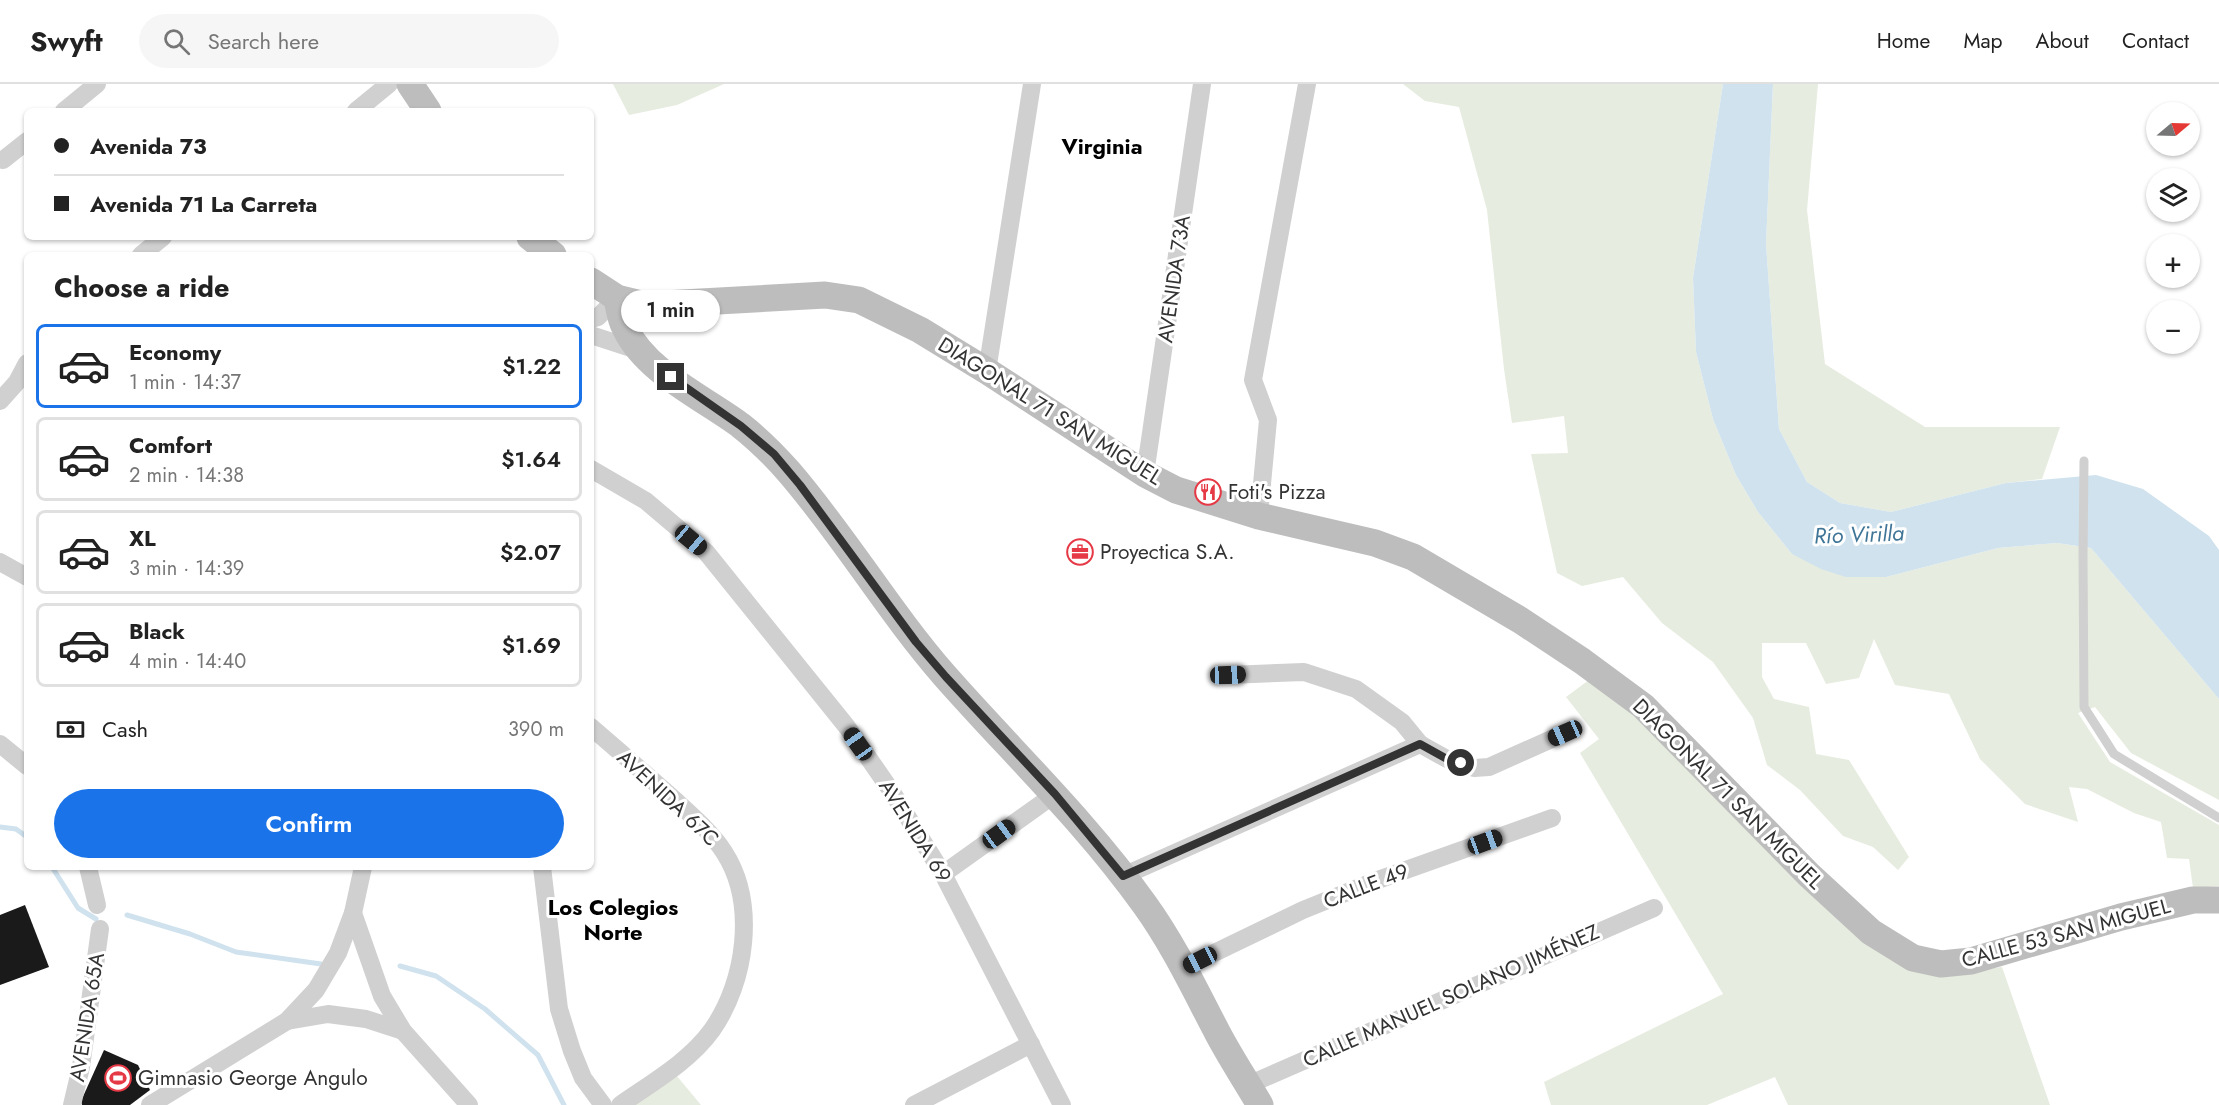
<!DOCTYPE html>
<meta charset="utf-8">
<style>
:root{--surface:#fff;--page:#f6f6f6;--text:#222;--muted:#767676;--line:#e0e0e0;--accent:#1a73e8}
body{margin:0;font-family:Jost,sans-serif;background:var(--page);color:var(--text);height:100vh;display:flex;flex-direction:column;font-size:22px;white-space:nowrap}
*{box-sizing:border-box;margin:0}
p{font-size:20px;color:var(--muted)}
.icon{flex:none;width:33px;height:33px;fill:none;stroke:currentColor;stroke-width:2;stroke-linecap:round;stroke-linejoin:round}
.map{position:relative;flex:1;overflow:hidden}
.sheet{position:absolute;left:24px;top:168px;width:570px;height:618px;display:flex;flex-direction:column;background:var(--surface);border-radius:9px;box-shadow:0 2px 4px #0004}
.sheet>*{flex:none}
.hud{position:absolute;left:24px;top:24px;width:570px;height:132px;border-radius:9px;box-shadow:0 2px 4px #0004;display:grid;align-content:center;height:132px;padding:0 30px;background:var(--surface)}
.needle{width:39px;rotate:71deg}
.buttons{position:absolute;left:2146px;top:18px;display:grid;gap:12px}
.buttons a{display:grid;place-items:center;width:54px;height:54px;border-radius:50%;background:var(--surface);box-shadow:0 2px 4px #0004;font-size:30px}
.end{position:absolute;width:27px;height:27px;margin:-14px;border:8px solid #333;background:#fff;box-shadow:0 0 0 3px #fff}
.from{border-radius:50%}
.bubble{position:absolute;height:42px;border-radius:21px;background:var(--surface);box-shadow:0 2px 4px #0004;font-size:20px;font-weight:600;line-height:42px;text-align:center}
.car{position:absolute;width:18px;height:36px;margin:-18px -9px;border-radius:8px;box-shadow:0 0 4px 2px #0007;background:linear-gradient(#222 24%,#8ab4d8 0 40%,#222 0 76%,#8ab4d8 0 86%,#222 0)}
.hud b{display:flex;align-items:center;gap:21px;height:57px;font-size:22px}
.hud b+b{border-top:2px solid var(--line)}
.hud i{width:15px;height:15px;background:var(--text)}
ul{padding:0;list-style:none}
li{display:flex;align-items:center;gap:18px;height:84px;margin:0 12px 9px;padding:0 18px;border:3px solid var(--line);border-radius:9px}
li div{flex:1}
li b{display:block;font-size:22px}
li em{font-style:normal;font-weight:600}
li.current{border-color:var(--accent)}
li>.icon{width:54px;height:54px;stroke-width:1.5}
h2{padding:0 30px;font-size:27px;line-height:72px}
.pay{display:flex;align-items:center;gap:15px;height:66px;padding:0 30px;font-size:22px}
.pay p{margin-inline-start:auto}
.primary-button{display:flex;gap:12px;margin-top:auto;padding:12px 30px}
.primary-button a{flex:1;height:69px;border-radius:36px;background:var(--accent);color:#fff;font-size:24px;font-weight:600;line-height:69px;text-align:center}
header{display:flex;align-items:center;gap:36px;box-sizing:border-box;height:84px;padding:0 30px;background:var(--surface);border-bottom:2px solid var(--line)}
header strong{font-size:28px}
nav{display:flex;gap:33px;margin-inline-start:auto;font-size:21px}
.search{width:420px;height:54px;background:var(--page);display:flex;align-items:center;gap:15px;box-sizing:border-box;padding:0 21px;border-radius:33px;color:var(--muted);font-size:22px}
.map>svg:first-child{display:block}
.green{fill:#e6ecdf}
.water{fill:#cfe2ee}
.lines{fill:none;stroke-linecap:round;stroke-linejoin:round}
.stream{stroke:#cfe2ee;stroke-width:5}
.building{fill:#1a1a1a}
.lane{stroke:#d0d0d0;stroke-width:9}
.street{stroke:#d0d0d0;stroke-width:18}
.secondary{stroke:#bdbdbd;stroke-width:27}
.route{stroke:#333;stroke-width:8}
.labels{text-anchor:middle;stroke-width:6;stroke-linejoin:round;paint-order:stroke}
.street-label{font-size:21px;fill:#333;stroke:#fff}
.poi-label{font-size:21px;fill:#333;stroke:#fff;text-anchor:start}
.neighbourhood-label{font-size:22px;font-weight:bold;fill:#000;stroke:#fff}
.water-label{font-size:22px;font-style:italic;fill:#3f7597;stroke:#fff}
</style>
<header>
<strong>Swyft</strong>
<div class="search"><svg class="icon" aria-label="search" viewBox="0 0 24 24"><circle cx="10" cy="10" r="6"/><path d="M15 15l6 6"/></svg>Search here</div>
<nav><a>Home</a><a>Map</a><a>About</a><a>Contact</a></nav>
</header>
<div class="map">
<svg width="2219" height="1021" viewBox="0 0 2219 1021">
<rect width="100%" height="100%" fill="#fff"/>
<!-- green -->
<g class="green">
<polygon points="613,0 724,0 677,21 629,31"/>
<polygon points="1403,0 1723,0 1693,194 1696,268 1713,335 1736,391 1758,428 1792,470 1886,493 1998,464 2057,459 2091,464 2219,615 2219,716 2131,669 2095,623 2078,629 2110,678 2219,741 2219,802 2193,804 2189,775 2167,774 2161,738 2134,729 2087,705 2069,703 2078,738 2025,720 1980,675 1949,610 1895,601 1874,555 1859,594 1826,600 1806,559 1762,559 1762,593 1774,615 1809,623 1816,670 1849,676 1909,773 1898,786 1873,763 1843,752 1800,706 1767,681 1753,634 1713,578 1662,539 1623,493 1582,502 1557,489 1531,370 1568,369 1564,332 1512,339 1504,285 1487,126 1459,23 1425,17"/>
<polygon points="1773,0 1818,0 1807,126 1825,280 1925,343 2060,343 2042,395 2006,399 1891,428 1840,419 1807,398 1779,345 1766,160"/>
<polygon points="1593,593 1765,756 1952,890 2002,883 2050,1021 1788,1021 1775,993 1707,1021 1551,1021 1544,998 1723,910 1580,669 1599,655 1566,613"/>
<polygon points="671,985 701,1021 625,1021"/>
</g>
<!-- water -->
<polygon class="water" points="1723,0 1773,0 1766,160 1779,345 1807,398 1840,419 1891,428 2006,399 2096,391 2143,405 2209,452 2219,466 2219,615 2091,464 2057,459 1998,464 1886,493 1846,493 1821,485 1792,470 1758,428 1736,391 1713,335 1696,268 1693,194"/>
<g class="lines">
<!-- stream -->
<g class="stream">
<polyline points="0,743 16,745 27,753"/>
<polyline points="52,783 78,824 96,835"/>
<polyline points="127,831 190,850 236,868 321,880"/>
<polyline points="400,882 436,892 485,925 538,971 564,1021"/>
</g>
</g>
<!-- building -->
<g class="building">
<polygon points="25,821 49,883 0,901 0,831"/>
<polygon points="104,966 138,981 150,1006 130,1021 82,1021 81,1017"/>
</g>
<g class="lines">
<!-- lane -->
<polyline class="lane" points="2084,377 2083,473 2084,623 2114,670 2219,734"/>
<!-- street -->
<g class="street">
<polyline points="64,27 97,0"/>
<polyline points="356,27 389,0"/>
<polyline points="3,76 27,57"/>
<polyline points="141,171 163,153"/>
<polyline points="591,235 598,233 617,214"/>
<polyline points="591,251 640,267"/>
<polyline points="987,287 1032,0"/>
<polyline points="0,317 17,298 27,279"/>
<polyline points="591,385 646,417 706,468 847,643 892,708 943,790 1062,1021"/>
<polyline points="1145,390 1202,0"/>
<polyline points="1259,432 1268,336 1253,296 1307,0"/>
<polyline points="0,478 27,493"/>
<polyline points="1228,591 1304,588 1356,605 1402,638 1420,660 1447,675 1474,684 1489,683 1565,649"/>
<path d="M591,643C620,668 649,693 677,718C693,733 712,749 724,768C757,819 746,898 712,946C689,978 651,999 620,1021"/>
<polyline points="0,660 27,682"/>
<polyline points="88,783 97,821"/>
<polyline points="542,783 559,925 572,967 583,994 603,1021"/>
<polyline points="943,790 1055,710"/>
<polyline points="1123,792 1420,660"/>
<polyline points="353,829 382,912 403,947 469,1021"/>
<polyline points="1185,883 1303,826 1375,797 1552,734"/>
<polyline points="287,937 328,930 366,935 403,947"/>
<polyline points="1248,1001 1654,824"/>
<polyline points="72,1021 81,983 100,845"/>
<polyline points="150,1021 287,937 316,906 338,869 353,829 363,783"/>
<polyline points="914,1021 1031,960"/>
</g>
<!-- secondary -->
<g class="secondary">
<polyline points="410,0 428,27"/>
<polyline points="530,153 553,171"/>
<polyline points="591,197 617,214 646,221 825,211 859,216 920,246 987,287 1145,390 1176,406 1259,432 1375,459 1413,473 1520,536 1582,577 1643,622 1809,791 1871,848 1913,874 1941,880 1971,877 2121,833 2193,816 2219,816"/>
<path d="M617,214C619,224 620,235 625,244C646,288 702,313 740,341C758,355 774,371 789,388C845,453 889,528 945,592C1012,668 1086,738 1145,821C1173,860 1193,902 1215,944C1228,970 1245,995 1260,1021"/>
</g>
</g>
<g class="lines">
<!-- route -->
<polyline class="route" points="671,293 741,342 774,370 800,401 916,558 946,593 1055,710 1123,792 1420,660 1447,675 1461,679"/>
</g>
<!-- icons -->
<defs>
<g id="restaurant-ring" transform="scale(1.35)"><circle r="9.5" fill="#fff" stroke="#e63946" stroke-width="1.5"/><path d="M-5-6h1v4h1v-4h1v4h1v-4h1v5L-1.5 .5V6h-2V.5L-5-1ZM5-6V6H3V1.5H1.5Q1.5-4 5-6Z" fill="#e63946"/></g>
<g id="office-ring" transform="scale(1.35)"><circle r="9.5" fill="#fff" stroke="#e63946" stroke-width="1.5"/><path d="M-6-3h4V-5.5h4V-3h4V5H-6ZM-1-4.5V-3h2v-1.5ZM-6 0V1H6V0Z" fill="#e63946"/></g>
<g id="stadium-ring" transform="scale(1.35)"><circle r="9.5" fill="#fff" stroke="#e63946" stroke-width="1.5"/><path d="M0-5a6.5 5 0 1 0 0 10a6.5 5 0 1 0 0-10ZM-3.5-1.8h7v3.6h-7Z" fill="#e63946"/></g>
</defs>
<g fill-rule="evenodd">
<use href="#restaurant-ring" x="1208" y="408"/>
<use href="#office-ring" x="1080" y="468"/>
<use href="#stadium-ring" x="118" y="994"/>
</g>
<g class="labels">
<!-- street labels -->
<g class="street-label">
<text transform="translate(1174 195) rotate(-82)" y="7">AVENIDA 73A</text>
<text transform="translate(1050 327) rotate(32)" y="7">DIAGONAL 71 SAN MIGUEL</text>
<text transform="translate(1728 710) rotate(45)" y="7">DIAGONAL 71 SAN MIGUEL</text>
<text transform="translate(668 714) rotate(43)" y="7">AVENIDA 67C</text>
<text transform="translate(915 747) rotate(58)" y="7">AVENIDA 69</text>
<text transform="translate(1366 802) rotate(-21)" y="7">CALLE 49</text>
<text transform="translate(2066 849) rotate(-15)" y="7">CALLE 53 SAN MIGUEL</text>
<text transform="translate(1451 912) rotate(-24)" y="7">CALLE MANUEL SOLANO JIMÉNEZ</text>
<text transform="translate(87 933) rotate(-81)" y="7">AVENIDA 65A</text>
</g>
<!-- poi labels -->
<g class="poi-label">
<text x="1228" y="415">Foti's Pizza</text>
<text x="1100" y="475">Proyectica S.A.</text>
<text x="138" y="1001">Gimnasio George Angulo</text>
</g>
<!-- neighbourhood labels -->
<g class="neighbourhood-label">
<text x="1102" y="70">Virginia</text>
<text x="613" y="831">Los Colegios<tspan x="613" dy="25">Norte</tspan></text>
</g>
<!-- water labels -->
<g class="water-label">
<text transform="translate(1859 450) rotate(-2)" y="8">Río Virilla</text>
</g>
</g>
</svg>
<div class="buttons">
<a><svg class="needle" viewBox="-14 -14 28 28"><path d="M0-13l5 13h-10z" fill="#e53935"/><path d="M0 13l5-13h-10z" fill="#767676"/></svg></a>
<a><svg class="icon" aria-label="layers" viewBox="0 0 24 24"><path d="M12 4l9 5-9 5-9-5zM3 14l9 5 9-5"/></svg></a>
<a>+</a>
<a>−</a>
</div>
<i class="end from" style="left:1461px;top:679px"></i>
<i class="end" style="left:671px;top:293px"></i>
<div class="bubble" style="left:621px;top:206px;width:99px">1 min</div>
<i class="car" style="left:691px;top:456px;rotate:130deg"></i>
<i class="car" style="left:1228px;top:591px;rotate:88deg"></i>
<i class="car" style="left:1565px;top:649px;rotate:246deg"></i>
<i class="car" style="left:858px;top:660px;rotate:325deg"></i>
<i class="car" style="left:999px;top:750px;rotate:54deg"></i>
<i class="car" style="left:1485px;top:758px;rotate:70deg"></i>
<i class="car" style="left:1200px;top:876px;rotate:243deg"></i>
<div class="hud">
<b><i class="from"></i>Avenida 73</b>
<b><i></i>Avenida 71 La Carreta</b>
</div>
<section class="sheet">
<h2>Choose a ride</h2>
<ul>
<li class="current"><svg class="icon" aria-label="car" viewBox="0 0 24 24"><path d="M5 17H2v-5l4-1 3-4h7l3 4 3 1v5h-3M9 17h6M6 11h13"/><circle cx="7" cy="17" r="2"/><circle cx="17" cy="17" r="2"/></svg><div><b>Economy</b><p>1 min · 14:37</p></div><em>$1.22</em></li>
<li><svg class="icon" aria-label="car" viewBox="0 0 24 24"><path d="M5 17H2v-5l4-1 3-4h7l3 4 3 1v5h-3M9 17h6M6 11h13"/><circle cx="7" cy="17" r="2"/><circle cx="17" cy="17" r="2"/></svg><div><b>Comfort</b><p>2 min · 14:38</p></div><em>$1.64</em></li>
<li><svg class="icon" aria-label="car" viewBox="0 0 24 24"><path d="M5 17H2v-5l4-1 3-4h7l3 4 3 1v5h-3M9 17h6M6 11h13"/><circle cx="7" cy="17" r="2"/><circle cx="17" cy="17" r="2"/></svg><div><b>XL</b><p>3 min · 14:39</p></div><em>$2.07</em></li>
<li><svg class="icon" aria-label="car" viewBox="0 0 24 24"><path d="M5 17H2v-5l4-1 3-4h7l3 4 3 1v5h-3M9 17h6M6 11h13"/><circle cx="7" cy="17" r="2"/><circle cx="17" cy="17" r="2"/></svg><div><b>Black</b><p>4 min · 14:40</p></div><em>$1.69</em></li>
</ul>
<div class="pay"><svg class="icon" aria-label="cash" viewBox="0 0 24 24"><path d="M3 7h18v10H3z"/><circle cx="12" cy="12" r="2"/></svg>Cash<p>390 m</p></div>
<div class="primary-button"><a>Confirm</a></div>
</section>
</div>
